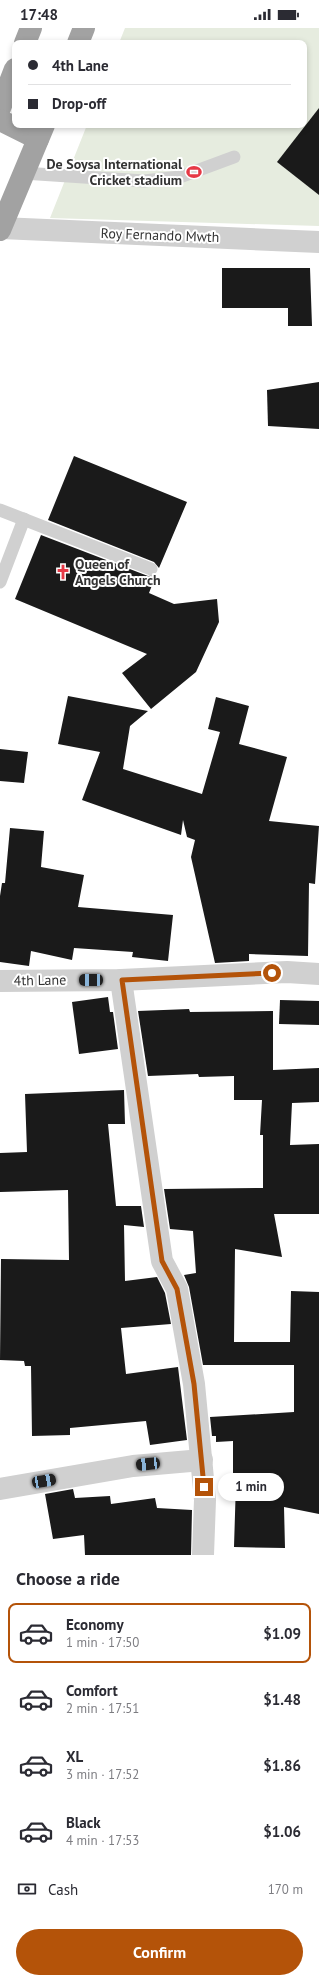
<!DOCTYPE html>
<meta charset="utf-8">
<style>
:root{--surface:#fff;--page:#f2f2f3;--text:#2b2b33;--muted:#7c7c81;--line:#e1e1e2;--accent:#b45309}
body{margin:0;font-family:"PT Sans",sans-serif;background:var(--page);color:var(--text);height:100vh;display:flex;flex-direction:column;font-size:15px;white-space:nowrap}
*{box-sizing:border-box;margin:0}
p{font-size:13px;color:var(--muted)}
.icon{flex:none;width:22px;height:22px;fill:none;stroke:currentColor;stroke-width:2;stroke-linecap:round;stroke-linejoin:round}
.map{position:relative;height:1527px;overflow:hidden}
.sheet{display:flex;flex-direction:column;background:var(--surface);flex:1}
.sheet>*{flex:none}
.guide{position:absolute;left:12px;top:12px;width:295px;height:88px;border-radius:8px;box-shadow:0 2px 6px #0003;display:grid;align-content:center;height:88px;padding:0 16px;background:var(--surface)}
.end{position:absolute;width:18px;height:18px;margin:-9px;border:5px solid #b45309;background:#fff;box-shadow:0 0 0 2px #fff}
.from{border-radius:50%}
.bubble{position:absolute;height:28px;border-radius:14px;background:var(--surface);box-shadow:0 2px 6px #0003;font-size:13px;font-weight:600;line-height:28px;text-align:center}
.car{position:absolute;width:12px;height:24px;margin:-12px -6px;border-radius:5px;box-shadow:0 0 3px 1px #0007;background:linear-gradient(#222 24%,#8ab4d8 0 40%,#222 0 76%,#8ab4d8 0 86%,#222 0)}
.guide b{display:flex;align-items:center;gap:14px;height:38px;font-size:15px}
.guide b+b{border-top:1px solid var(--line)}
.guide i{width:10px;height:10px;background:var(--text)}
ul{padding:0;list-style:none}
li{display:flex;align-items:center;gap:12px;height:60px;margin:0 8px 6px;padding:0 8px;border:2px solid transparent;border-radius:8px}
li div{flex:1}
li b{display:block;font-size:15px}
li em{font-style:normal;font-weight:600}
li.current{border-color:var(--accent)}
li>.icon{width:36px;height:36px;stroke-width:1.5}
h2{padding:0 16px;font-size:18px;line-height:48px}
.pay{display:flex;align-items:center;gap:10px;height:44px;padding:0 16px;font-size:15px}
.pay p{margin-inline-start:auto}
.primary-button{display:flex;gap:8px;margin-top:auto;padding:8px 16px}
.primary-button a{flex:1;height:46px;border-radius:24px;background:var(--accent);color:#fff;font-size:16px;font-weight:600;line-height:46px;text-align:center}
.status{display:flex;justify-content:space-between;align-items:center;height:28px;padding:0 20px;background:var(--surface);direction:ltr}
.status svg{height:11px;fill:currentColor}
.map>svg:first-child{display:block}
.green{fill:#e6ecdf}
.building{fill:#1a1a1a}
.lines{fill:none;stroke-linecap:round;stroke-linejoin:round}
.service{stroke:#d0d0d0;stroke-width:13}
.minor{stroke:#d0d0d0;stroke-width:22}
.trunk{stroke:#a2a2a2;stroke-width:22}
.route{stroke:#b45309;stroke-width:5}
.labels{text-anchor:middle;stroke-width:4;stroke-linejoin:round;paint-order:stroke}
.poi-label{font-size:14px;font-weight:bold;fill:#333;stroke:#fff;text-anchor:end}
.street-label{font-size:14px;fill:#333;stroke:#fff}
</style>
<div class="status"><b>17:48</b><svg viewBox="0 0 49 12"><path d="M0 12V9h3v3zM5 12V6h3v6zM10 12V3h3v9zM15 12V0h3v12zM26 1h20v11H26zM47 4h2v5h-2z"/></svg></div>
<div class="map">
<svg width="319" height="1527" viewBox="0 0 319 1527">
<rect width="100%" height="100%" fill="#fff"/>
<!-- green -->
<polygon class="green" points="125,0 319,0 319,198 50,190 87,97 304,97 304,15 119,15"/>
<!-- building -->
<g class="building">
<polygon points="319,80 319,167 277,134"/>
<polygon points="222,240 310,240 312,298 288,298 288,280 222,280"/>
<polygon points="319,354 319,401 268,398 267,362"/>
<polygon points="74,428 187,474 159,540 154,534 48,492"/>
<polygon points="41,507 148,548 156,547 149,565 174,576 217,571 219,594 196,644 151,681 122,645 147,626 15,571"/>
<polygon points="68,668 148,683 130,698 123,741 202,766 220,704 208,701 216,669 249,678 239,716 287,729 269,793 319,798 315,856 309,855 308,928 249,926 249,933 215,935 191,829 195,812 187,809 183,792 181,807 82,772 100,724 58,716"/>
<polygon points="0,721 28,724 24,755 0,753"/>
<polygon points="10,800 44,803 41,839 84,847 78,879 173,887 168,933 132,929 133,924 74,920 72,932 31,923 29,938 0,934 0,868 2,855 5,855"/>
<polygon points="108,969 110,984 113,984 118,1021 79,1026 72,974"/>
<polygon points="280,972 319,973 319,997 279,996"/>
<polygon points="189,981 190,984 273,983 273,1042 319,1040 319,1074 292,1075 290,1117 319,1116 319,1186 274,1186 282,1229 235,1221 234,1314 290,1314 291,1263 319,1264 319,1486 284,1479 285,1520 234,1519 236,1454 233,1454 233,1413 216,1414 216,1408 212,1408 210,1389 294,1384 294,1337 203,1337 189,1259 184,1247 196,1245 193,1203 170,1201 164,1161 263,1160 263,1107 260,1107 262,1072 234,1072 234,1048 199,1049 198,1046 148,1048 138,983"/>
<polygon points="124,1062 125,1096 108,1096 116,1178 141,1178 144,1199 124,1197 125,1253 157,1249 165,1265 171,1296 121,1300 126,1346 178,1339 187,1412 150,1417 146,1393 70,1400 70,1407 32,1408 31,1338 25,1338 24,1333 0,1332 1,1231 69,1232 68,1162 0,1164 0,1125 27,1124 25,1066"/>
<polygon points="73,1461 75,1470 110,1468 111,1476 155,1470 157,1480 192,1482 191,1527 85,1527 84,1507 53,1511 45,1466"/>
</g>
<g class="lines">
<!-- service -->
<g class="service">
<polyline points="23,145 144,153 180,149 234,129"/>
<polyline points="0,482 151,541"/>
<polyline points="0,554 24,491"/>
</g>
<!-- minor -->
<g class="minor">
<polyline points="1,200 319,214"/>
<polyline points="121,952 162,1233 177,1261 194,1356 205,1472 203,1527"/>
<polyline points="0,953 121,952 287,944 319,946"/>
<polyline points="0,1461 133,1438 202,1432"/>
</g>
<!-- trunk -->
<g class="trunk">
<polyline points="25,15 31,0"/>
<polyline points="78,15 84,0"/>
<polyline points="0,80 15,41"/>
<polyline points="0,92 38,111"/>
<polyline points="0,202 44,97"/>
</g>
</g>
<g class="lines">
<!-- route -->
<polyline class="route" points="204,1459 194,1356 177,1261 162,1233 122,952 272,945"/>
</g>
<!-- icons -->
<defs>
<g id="stadium-bare" transform="scale(1.2)"><path d="M0-5a6.5 5 0 1 0 0 10a6.5 5 0 1 0 0-10ZM-3.5-1.8h7v3.6h-7Z" fill="#e63946" stroke="#fff" stroke-width="2.5" paint-order="stroke"/></g>
<g id="church-bare" transform="scale(1.2)"><path d="M-1.2-6h2.4v3.5h3.3v2.4h-3.3V6h-2.4V-.1h-3.3v-2.4h3.3Z" fill="#e63946" stroke="#fff" stroke-width="2.5" paint-order="stroke"/></g>
</defs>
<g fill-rule="evenodd">
<use href="#stadium-bare" x="194" y="144"/>
<use href="#church-bare" x="63" y="544"/>
</g>
<g class="labels">
<!-- poi labels -->
<g class="poi-label">
<text x="182" y="141">De Soysa International<tspan x="182" dy="16">Cricket stadium</tspan></text>
<text x="75" y="541" text-anchor="start">Queen of<tspan x="75" dy="16">Angels Church</tspan></text>
</g>
<!-- street labels -->
<g class="street-label">
<text transform="translate(160 207) rotate(2)" y="5">Roy Fernando Mwth</text>
<text transform="translate(40 952) rotate(-1)" y="5">4th Lane</text>
</g>
</g>
</svg>
<i class="end from" style="left:272px;top:945px"></i>
<i class="end" style="left:204px;top:1459px"></i>
<div class="bubble" style="left:218px;top:1445px;width:66px">1 min</div>
<i class="car" style="left:91px;top:952px;rotate:270deg"></i>
<i class="car" style="left:148px;top:1436px;rotate:264deg"></i>
<i class="car" style="left:44px;top:1453px;rotate:80deg"></i>
<div class="guide">
<b><i class="from"></i>4th Lane</b>
<b><i></i>Drop-off</b>
</div>
</div>
<section class="sheet">
<h2>Choose a ride</h2>
<ul>
<li class="current"><svg class="icon" aria-label="car" viewBox="0 0 24 24"><path d="M5 17H2v-5l4-1 3-4h7l3 4 3 1v5h-3M9 17h6M6 11h13"/><circle cx="7" cy="17" r="2"/><circle cx="17" cy="17" r="2"/></svg><div><b>Economy</b><p>1 min · 17:50</p></div><em>$1.09</em></li>
<li><svg class="icon" aria-label="car" viewBox="0 0 24 24"><path d="M5 17H2v-5l4-1 3-4h7l3 4 3 1v5h-3M9 17h6M6 11h13"/><circle cx="7" cy="17" r="2"/><circle cx="17" cy="17" r="2"/></svg><div><b>Comfort</b><p>2 min · 17:51</p></div><em>$1.48</em></li>
<li><svg class="icon" aria-label="car" viewBox="0 0 24 24"><path d="M5 17H2v-5l4-1 3-4h7l3 4 3 1v5h-3M9 17h6M6 11h13"/><circle cx="7" cy="17" r="2"/><circle cx="17" cy="17" r="2"/></svg><div><b>XL</b><p>3 min · 17:52</p></div><em>$1.86</em></li>
<li><svg class="icon" aria-label="car" viewBox="0 0 24 24"><path d="M5 17H2v-5l4-1 3-4h7l3 4 3 1v5h-3M9 17h6M6 11h13"/><circle cx="7" cy="17" r="2"/><circle cx="17" cy="17" r="2"/></svg><div><b>Black</b><p>4 min · 17:53</p></div><em>$1.06</em></li>
</ul>
<div class="pay"><svg class="icon" aria-label="cash" viewBox="0 0 24 24"><path d="M3 7h18v10H3z"/><circle cx="12" cy="12" r="2"/></svg>Cash<p>170 m</p></div>
<div class="primary-button"><a>Confirm</a></div>
</section>
